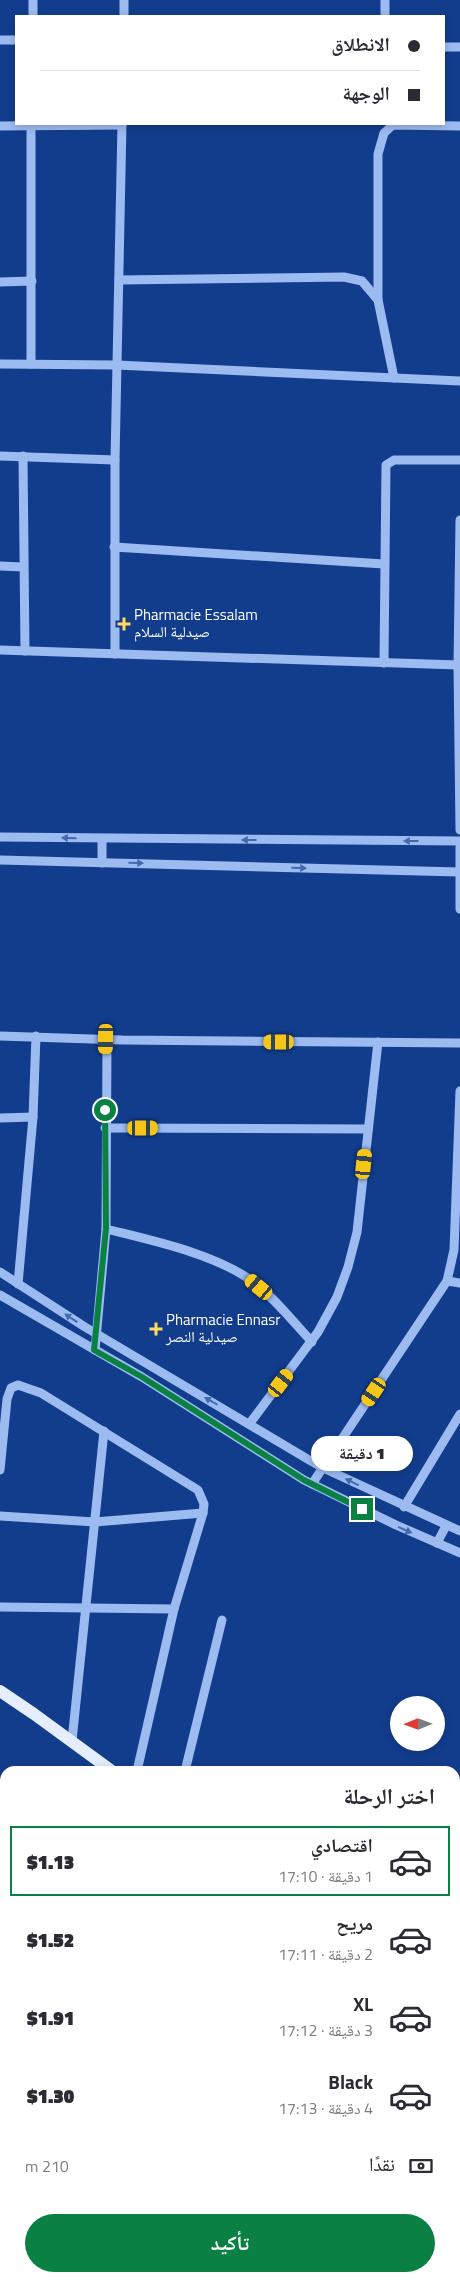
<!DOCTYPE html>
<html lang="ar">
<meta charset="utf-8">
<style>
:root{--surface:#fff;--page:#f7f7f7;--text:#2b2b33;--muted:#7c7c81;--line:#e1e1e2;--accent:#0b8043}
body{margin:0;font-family:"Titillium Web","Noto Naskh Arabic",sans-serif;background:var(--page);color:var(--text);direction:rtl;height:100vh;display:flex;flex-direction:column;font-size:19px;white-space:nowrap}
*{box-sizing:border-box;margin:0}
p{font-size:16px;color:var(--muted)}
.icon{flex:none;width:28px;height:28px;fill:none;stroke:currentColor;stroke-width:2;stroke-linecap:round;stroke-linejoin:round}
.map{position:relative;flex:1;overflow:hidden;direction:ltr}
.panel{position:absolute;left:0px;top:1766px;width:460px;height:516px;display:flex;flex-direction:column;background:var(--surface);border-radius:15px 15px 0 0;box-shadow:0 2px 8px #0003;direction:rtl}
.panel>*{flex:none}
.top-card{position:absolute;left:15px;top:15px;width:430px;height:110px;border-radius:0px;box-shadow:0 2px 8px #0003;direction:rtl;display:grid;align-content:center;height:110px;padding:0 25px;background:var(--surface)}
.needle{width:32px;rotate:269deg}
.buttons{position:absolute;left:390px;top:1696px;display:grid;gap:10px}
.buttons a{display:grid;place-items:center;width:55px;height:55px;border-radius:50%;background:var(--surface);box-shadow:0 2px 8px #0003;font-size:25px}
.end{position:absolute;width:22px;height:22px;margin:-11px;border:6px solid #0b8043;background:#fff;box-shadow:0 0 0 2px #fff}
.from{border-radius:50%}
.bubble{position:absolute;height:35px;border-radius:18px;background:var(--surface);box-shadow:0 2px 8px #0003;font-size:16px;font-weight:800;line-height:35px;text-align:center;direction:rtl}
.car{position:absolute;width:15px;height:30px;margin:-15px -8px;border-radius:6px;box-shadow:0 0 4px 1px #0007;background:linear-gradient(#f5c518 24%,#345 0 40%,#f5c518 0 76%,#345 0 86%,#f5c518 0)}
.top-card b{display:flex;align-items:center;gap:18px;height:48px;font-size:19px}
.top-card b+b{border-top:1px solid var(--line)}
.top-card i{width:12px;height:12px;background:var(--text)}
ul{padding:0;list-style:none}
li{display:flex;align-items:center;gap:15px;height:70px;margin:0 10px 8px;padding:0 15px;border:2px solid transparent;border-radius:0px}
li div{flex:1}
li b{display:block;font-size:19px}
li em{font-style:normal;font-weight:800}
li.current{border-color:var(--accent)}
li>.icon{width:45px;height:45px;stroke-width:1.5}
h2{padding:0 25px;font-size:22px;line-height:60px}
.pay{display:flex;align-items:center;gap:12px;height:55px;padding:0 25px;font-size:19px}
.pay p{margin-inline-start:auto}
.button{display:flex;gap:10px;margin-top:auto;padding:10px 25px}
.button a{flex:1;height:58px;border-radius:30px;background:var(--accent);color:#fff;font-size:20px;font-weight:800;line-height:58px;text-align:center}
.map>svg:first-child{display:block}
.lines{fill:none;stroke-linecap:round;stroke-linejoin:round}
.river{stroke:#274783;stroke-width:32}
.minor{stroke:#9bbbf1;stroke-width:9}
.major{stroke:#e5edff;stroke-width:12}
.oneway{fill:#4269b0}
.route{stroke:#0b8043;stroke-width:6}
.poi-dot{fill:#ffdd5b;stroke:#123d8d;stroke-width:2}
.labels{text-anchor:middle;stroke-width:4;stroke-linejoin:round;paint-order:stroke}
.poi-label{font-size:15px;fill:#fff;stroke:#123d8d;text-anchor:start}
</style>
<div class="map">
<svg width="460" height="2282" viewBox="0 0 460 2282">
<rect width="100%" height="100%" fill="#123d8d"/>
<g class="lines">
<!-- river -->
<g class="river">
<polyline points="0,1905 5,1907"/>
<polyline points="393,2278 394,2282"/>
</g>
<!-- minor -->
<g class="minor">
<polyline points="33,0 33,16"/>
<polyline points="124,0 124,16"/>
<polyline points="385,0 385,16"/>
<polyline points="0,40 16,40"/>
<polyline points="444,47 460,47"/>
<polyline points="0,126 122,125"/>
<polyline points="31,126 31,364"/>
<polyline points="119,280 344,277 362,281 378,300 394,378"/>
<polyline points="0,282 32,281"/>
<polyline points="378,300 378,154 384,133 393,125 460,126"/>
<polyline points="0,364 117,365 460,381"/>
<polyline points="0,456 115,460"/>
<polyline points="23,456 25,651"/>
<polyline points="114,547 384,564"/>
<polyline points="0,566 23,567"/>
<polyline points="0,650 458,665 460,520"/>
<polyline points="115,654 115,460 122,124"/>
<polyline points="384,663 386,465 394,460 460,460"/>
<polyline points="460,665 458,665 460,830"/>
<polyline points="0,837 460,841"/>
<polyline points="460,847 460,909"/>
<polyline points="0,860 459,872"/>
<polyline points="102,863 102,839"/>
<polyline points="0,1036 122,1040 460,1043"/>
<polyline points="0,1118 33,1117"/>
<polyline points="105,1128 368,1129"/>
<path d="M106,1229C150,1240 217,1254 253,1282C275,1298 293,1322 312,1342"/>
<polyline points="0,1272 85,1327 321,1467 460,1531"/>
<polyline points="447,1281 460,1283"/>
<polyline points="18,1284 33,1117 36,1036"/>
<polyline points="0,1295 142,1377 304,1480 396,1525 460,1553"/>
<polyline points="95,1350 106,1229 107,1039"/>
<polyline points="250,1423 318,1332 337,1297 348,1267 357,1232 378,1042"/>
<polyline points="0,1470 7,1399 11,1388 18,1385 41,1393 198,1490 204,1504 203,1513 174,1609 137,1771"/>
<polyline points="312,1484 447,1281 454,1250 460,1091"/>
<polyline points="404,1507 460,1414"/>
<polyline points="0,1516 95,1522 203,1513"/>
<polyline points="437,1543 446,1526"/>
<polyline points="0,1607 174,1609"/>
<polyline points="72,1741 104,1431"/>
<polyline points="185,1771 222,1620"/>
<polyline points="455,2015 460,2011"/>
<polyline points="0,2148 5,2147"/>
<polyline points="455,2188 460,2184"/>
<polyline points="0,2234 5,2256"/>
<polyline points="10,2278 11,2282"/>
<polyline points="438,2278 442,2282"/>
<polyline points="453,2282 460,2277"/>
</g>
<!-- major -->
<g class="major">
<polyline points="0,1691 34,1714 112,1771"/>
<polyline points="455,1997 460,2001"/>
</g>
</g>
<!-- one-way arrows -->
<defs><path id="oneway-solid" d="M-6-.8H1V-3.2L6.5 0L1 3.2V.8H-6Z" transform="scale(1.25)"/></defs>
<g class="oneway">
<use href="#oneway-solid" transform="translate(69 838) rotate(-179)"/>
<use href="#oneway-solid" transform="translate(249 840) rotate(-180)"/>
<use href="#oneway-solid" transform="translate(411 841) rotate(-180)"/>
<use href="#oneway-solid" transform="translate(136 863) rotate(1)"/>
<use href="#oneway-solid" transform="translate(299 868) rotate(1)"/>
<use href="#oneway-solid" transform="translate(71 1318) rotate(-147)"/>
<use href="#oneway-solid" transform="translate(211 1401) rotate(-150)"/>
<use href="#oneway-solid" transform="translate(352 1482) rotate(-154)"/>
<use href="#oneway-solid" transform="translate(405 1530) rotate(24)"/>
</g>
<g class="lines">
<!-- route -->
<polyline class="route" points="105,1110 106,1228 94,1350 142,1377 304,1480 362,1509"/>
</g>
<!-- markers -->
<g class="poi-dot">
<path d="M121.5 616.5h5v5h5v5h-5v5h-5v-5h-5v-5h5z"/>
<path d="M153.5 1321.5h5v5h5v5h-5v5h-5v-5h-5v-5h5z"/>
</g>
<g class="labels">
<!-- poi labels -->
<g class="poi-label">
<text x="134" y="620">Pharmacie Essalam<tspan x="134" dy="17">صيدلية السلام</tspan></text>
<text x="166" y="1325">Pharmacie Ennasr<tspan x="166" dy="17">صيدلية النصر</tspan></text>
</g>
</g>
</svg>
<div class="buttons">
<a><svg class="needle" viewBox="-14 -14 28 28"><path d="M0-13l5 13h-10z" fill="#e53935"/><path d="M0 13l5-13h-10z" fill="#7c7c81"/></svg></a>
</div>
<i class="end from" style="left:105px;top:1110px"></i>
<i class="end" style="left:362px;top:1509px"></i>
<div class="bubble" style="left:311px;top:1436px;width:102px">1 دقيقة</div>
<i class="car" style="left:106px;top:1039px;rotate:181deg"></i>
<i class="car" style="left:279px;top:1042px;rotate:270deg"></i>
<i class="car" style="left:143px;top:1128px;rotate:90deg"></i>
<i class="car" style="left:364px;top:1164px;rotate:6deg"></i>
<i class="car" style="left:259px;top:1287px;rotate:310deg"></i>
<i class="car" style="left:281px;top:1383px;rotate:37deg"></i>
<i class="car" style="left:374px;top:1392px;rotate:214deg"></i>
<div class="top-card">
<b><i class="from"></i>الانطلاق</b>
<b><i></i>الوجهة</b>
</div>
<section class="panel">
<h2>اختر الرحلة</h2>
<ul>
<li class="current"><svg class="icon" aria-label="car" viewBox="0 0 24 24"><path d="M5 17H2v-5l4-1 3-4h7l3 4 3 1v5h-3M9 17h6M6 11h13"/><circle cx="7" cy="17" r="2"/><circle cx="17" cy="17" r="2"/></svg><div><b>اقتصادي</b><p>1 دقيقة · 17:10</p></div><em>$1.13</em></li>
<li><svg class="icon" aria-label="car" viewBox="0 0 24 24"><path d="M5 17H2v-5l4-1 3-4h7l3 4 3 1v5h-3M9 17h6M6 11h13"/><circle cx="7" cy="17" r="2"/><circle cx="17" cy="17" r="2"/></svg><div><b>مريح</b><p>2 دقيقة · 17:11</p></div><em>$1.52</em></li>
<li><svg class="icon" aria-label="car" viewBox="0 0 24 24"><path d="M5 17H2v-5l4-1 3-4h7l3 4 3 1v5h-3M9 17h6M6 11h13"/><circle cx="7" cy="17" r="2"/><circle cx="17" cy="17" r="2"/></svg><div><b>XL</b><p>3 دقيقة · 17:12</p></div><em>$1.91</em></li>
<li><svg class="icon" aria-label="car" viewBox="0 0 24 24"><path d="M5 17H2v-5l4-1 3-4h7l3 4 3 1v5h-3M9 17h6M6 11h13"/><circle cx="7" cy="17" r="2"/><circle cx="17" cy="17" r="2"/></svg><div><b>Black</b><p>4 دقيقة · 17:13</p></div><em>$1.30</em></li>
</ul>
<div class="pay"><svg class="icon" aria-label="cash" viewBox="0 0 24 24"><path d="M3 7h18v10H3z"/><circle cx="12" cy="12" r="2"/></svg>نقدًا<p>210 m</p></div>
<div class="button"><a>تأكيد</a></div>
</section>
</div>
